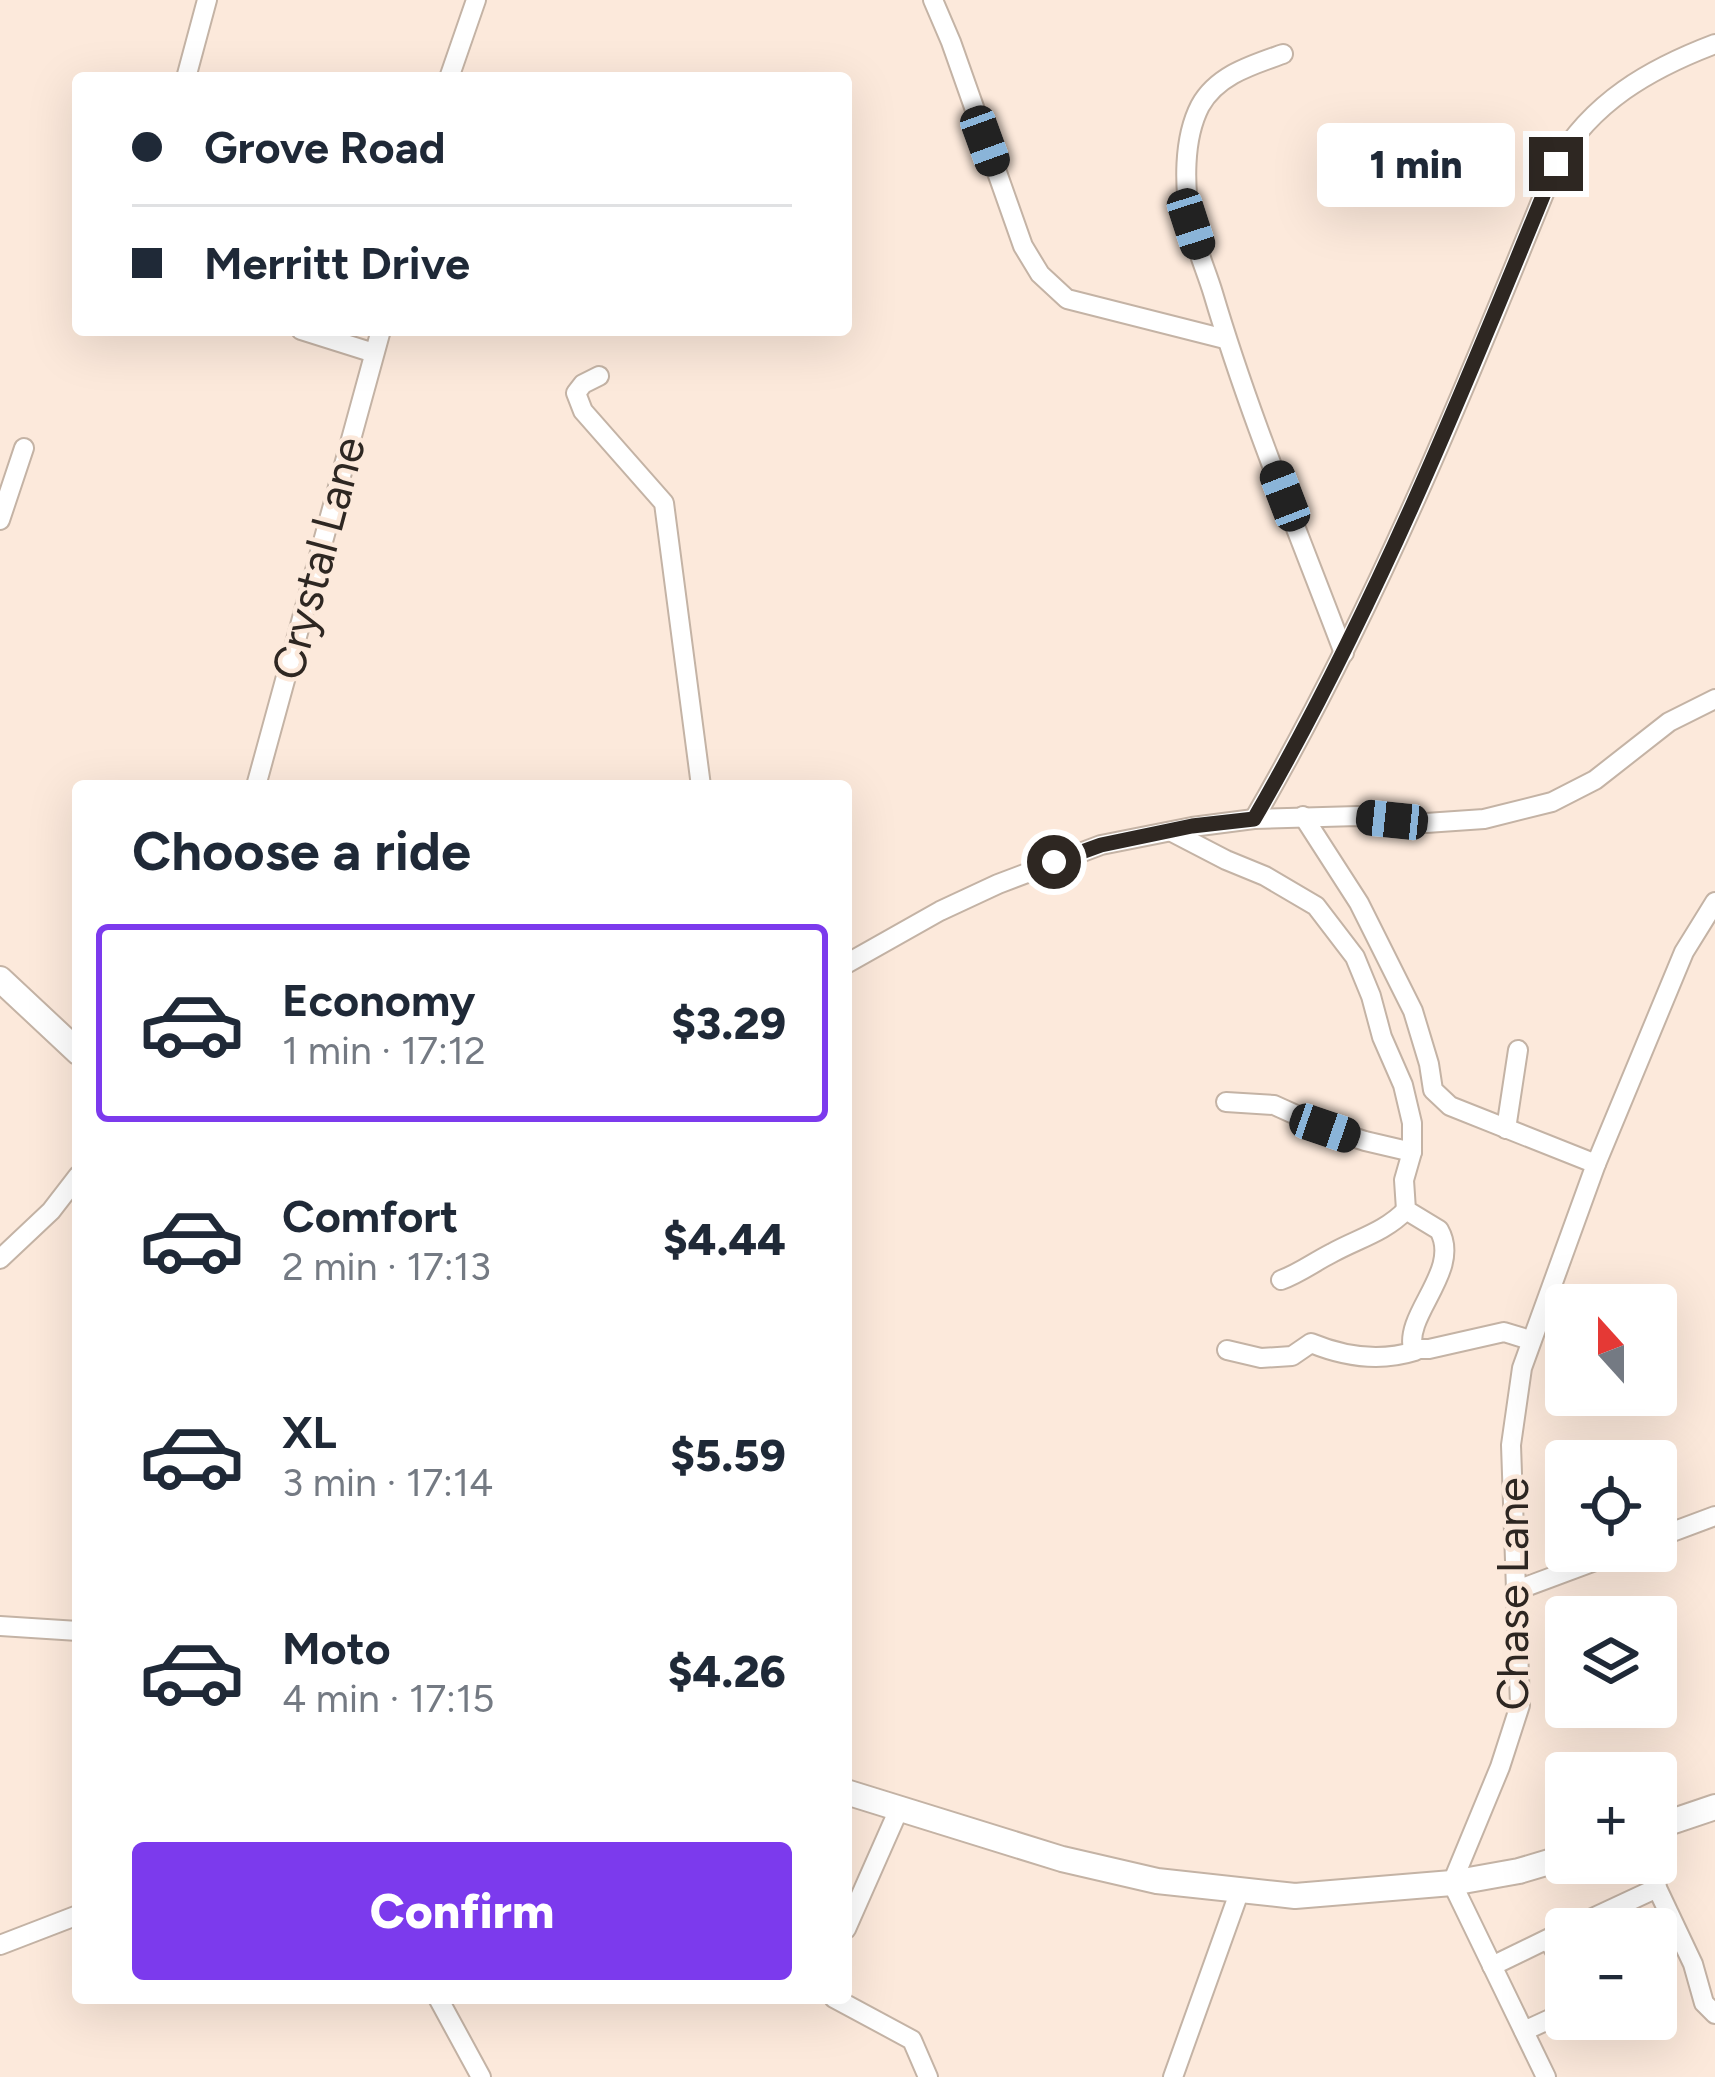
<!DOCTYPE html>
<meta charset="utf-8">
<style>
:root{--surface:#fff;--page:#f6f6f7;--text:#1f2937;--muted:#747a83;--line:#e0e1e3;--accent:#7c3aed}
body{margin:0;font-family:Figtree,sans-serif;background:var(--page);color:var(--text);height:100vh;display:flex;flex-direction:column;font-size:45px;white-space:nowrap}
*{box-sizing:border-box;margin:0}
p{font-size:39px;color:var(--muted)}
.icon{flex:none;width:66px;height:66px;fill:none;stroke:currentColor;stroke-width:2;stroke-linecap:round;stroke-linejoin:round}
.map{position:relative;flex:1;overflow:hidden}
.drawer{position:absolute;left:72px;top:780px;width:780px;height:1224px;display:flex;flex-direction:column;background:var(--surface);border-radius:12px;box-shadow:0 12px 48px #0002}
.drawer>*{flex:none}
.top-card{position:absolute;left:72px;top:72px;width:780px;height:264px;border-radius:12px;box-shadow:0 12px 48px #0002;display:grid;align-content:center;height:264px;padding:0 60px;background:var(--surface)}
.needle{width:78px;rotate:339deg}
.fabs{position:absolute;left:1545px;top:1284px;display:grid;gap:24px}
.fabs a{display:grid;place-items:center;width:132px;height:132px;border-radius:12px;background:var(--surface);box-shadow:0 12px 48px #0002;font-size:60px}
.end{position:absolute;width:54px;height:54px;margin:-27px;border:15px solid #2e2722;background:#fff;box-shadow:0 0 0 6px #fff}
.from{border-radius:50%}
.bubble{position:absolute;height:84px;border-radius:12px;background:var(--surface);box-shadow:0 12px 48px #0002;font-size:39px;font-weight:800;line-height:84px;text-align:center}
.car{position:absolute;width:36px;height:72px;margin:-36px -18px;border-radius:15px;box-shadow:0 0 9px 3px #0007;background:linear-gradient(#222 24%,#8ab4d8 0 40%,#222 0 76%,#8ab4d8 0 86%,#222 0)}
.top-card b{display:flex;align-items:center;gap:42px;height:114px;font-size:45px}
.top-card b+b{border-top:3px solid var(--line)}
.top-card i{width:30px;height:30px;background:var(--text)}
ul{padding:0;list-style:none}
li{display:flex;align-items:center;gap:36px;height:198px;margin:0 24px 18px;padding:0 36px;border:6px solid transparent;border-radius:12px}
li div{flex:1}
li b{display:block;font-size:45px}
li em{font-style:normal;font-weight:800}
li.selected{border-color:var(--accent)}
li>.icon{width:108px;height:108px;stroke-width:1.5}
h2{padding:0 60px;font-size:54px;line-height:144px}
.action{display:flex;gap:24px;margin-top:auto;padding:24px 60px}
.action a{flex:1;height:138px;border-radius:12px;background:var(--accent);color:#fff;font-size:48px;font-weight:800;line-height:138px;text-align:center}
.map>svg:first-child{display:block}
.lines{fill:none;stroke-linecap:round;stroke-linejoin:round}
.minor-casing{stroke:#c4b3a5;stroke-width:22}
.major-casing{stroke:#c4b3a5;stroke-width:28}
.minor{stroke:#fff;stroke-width:18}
.major{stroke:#fff;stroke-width:24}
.route{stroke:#2e2722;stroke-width:15}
.labels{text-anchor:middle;stroke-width:9;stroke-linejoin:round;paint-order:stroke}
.street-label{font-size:45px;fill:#2e2722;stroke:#fce9db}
</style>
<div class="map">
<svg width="1715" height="2077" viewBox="0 0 1715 2077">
<rect width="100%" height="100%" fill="#fce9db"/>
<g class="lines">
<!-- minor casing -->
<g class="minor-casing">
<g id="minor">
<polyline points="933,0 951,42 1023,246 1040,274 1067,299 1225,339"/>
<path d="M1283,54C1252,65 1217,75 1200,106C1183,139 1184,187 1191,223C1195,246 1206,270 1213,293C1249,415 1299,534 1344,653"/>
<polyline points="186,78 207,0"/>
<polyline points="449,78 476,0"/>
<polyline points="301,330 374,353"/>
<polyline points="599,376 583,384 576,393 583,411 664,503 701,786"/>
<polyline points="0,520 24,448"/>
<polyline points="256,786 381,330"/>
<polyline points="1303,816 1359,903 1413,1011 1429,1064 1433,1090 1450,1106 1596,1164"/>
<path d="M1254,819C1375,610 1466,387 1556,164C1592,102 1649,69 1715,44"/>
<polyline points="1172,832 1226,860 1265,876 1316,906 1355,957 1371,996 1382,1037 1403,1085 1412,1123 1412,1152 1365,1141 1325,1128 1274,1105 1226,1102"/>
<polyline points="846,964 940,911 998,884 1101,845 1192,827 1254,819 1358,816 1426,823 1484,819 1552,802 1595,780 1669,722 1715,699"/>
<polyline points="1506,1129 1518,1050"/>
<path d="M1412,1152L1404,1180L1406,1210L1439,1230C1462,1270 1404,1314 1413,1349H1429L1504,1332L1530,1340"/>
<polyline points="0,1259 51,1211 78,1176"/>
<path d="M1281,1280C1300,1273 1314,1262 1332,1253C1357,1239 1385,1232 1406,1210"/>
<path d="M1227,1350L1261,1358L1292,1356L1311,1343C1345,1357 1380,1362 1415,1351"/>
<polyline points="1656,1538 1715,1516"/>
<polyline points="1517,1590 1622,1551"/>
<polyline points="0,1626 78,1631"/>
<polyline points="1653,1863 1657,1888 1693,1964 1704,2003 1715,2014"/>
<polyline points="846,1929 899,1809"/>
<polyline points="1569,1929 1657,1888"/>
<polyline points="1548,1940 1560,1959 1566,1977"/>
<polyline points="0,1945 78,1915"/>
<polyline points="1492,1966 1566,1930"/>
<polyline points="438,1998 481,2077"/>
<polyline points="834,1998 912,2040 928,2077"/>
<polyline points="1524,2031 1561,2014 1566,1995"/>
<polyline points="1173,2077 1240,1890"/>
<polyline points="1546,2077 1452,1883 1500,1767 1520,1705 1511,1445 1522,1368 1596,1164 1684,952 1715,902"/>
</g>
</g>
<!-- major casing -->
<g class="major-casing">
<g id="major">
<polyline points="0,979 78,1052"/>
<polyline points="846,1792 1062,1859 1157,1881 1295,1896 1452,1883 1519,1871 1566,1857"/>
<polyline points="1656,1827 1715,1807"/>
</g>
</g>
<!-- minor -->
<use href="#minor" class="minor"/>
<!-- major -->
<use href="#major" class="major"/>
</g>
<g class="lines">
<!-- route -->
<path class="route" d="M1054,862L1101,845L1192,826L1254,819C1375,610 1465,387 1556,164"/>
</g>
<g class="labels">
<!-- street labels -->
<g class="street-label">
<text transform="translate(318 558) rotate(-75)" y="16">Crystal Lane</text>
<text transform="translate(1512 1594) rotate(-90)" y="16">Chase Lane</text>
</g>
</g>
</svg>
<div class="fabs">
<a><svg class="needle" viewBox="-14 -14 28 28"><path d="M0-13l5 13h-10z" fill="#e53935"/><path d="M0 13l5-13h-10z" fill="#747a83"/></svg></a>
<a><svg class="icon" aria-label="locate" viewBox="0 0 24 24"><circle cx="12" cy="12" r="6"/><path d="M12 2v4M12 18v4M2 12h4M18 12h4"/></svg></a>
<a><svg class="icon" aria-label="layers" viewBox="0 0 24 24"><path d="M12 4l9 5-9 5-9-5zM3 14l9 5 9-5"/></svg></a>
<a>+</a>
<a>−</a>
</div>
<i class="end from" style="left:1054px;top:862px"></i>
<i class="end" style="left:1556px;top:164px"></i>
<div class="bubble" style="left:1317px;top:123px;width:198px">1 min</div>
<i class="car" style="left:985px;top:141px;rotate:160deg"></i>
<i class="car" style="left:1191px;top:224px;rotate:162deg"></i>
<i class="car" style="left:1285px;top:496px;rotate:339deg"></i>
<i class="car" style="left:1392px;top:820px;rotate:276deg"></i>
<i class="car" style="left:1325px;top:1128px;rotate:109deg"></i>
<div class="top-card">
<b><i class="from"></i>Grove Road</b>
<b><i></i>Merritt Drive</b>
</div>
<section class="drawer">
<h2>Choose a ride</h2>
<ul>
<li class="selected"><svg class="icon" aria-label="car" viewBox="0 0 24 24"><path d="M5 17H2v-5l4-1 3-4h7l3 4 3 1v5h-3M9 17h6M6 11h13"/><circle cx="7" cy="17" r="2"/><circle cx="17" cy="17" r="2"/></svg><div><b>Economy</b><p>1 min · 17:12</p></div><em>$3.29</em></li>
<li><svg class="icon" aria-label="car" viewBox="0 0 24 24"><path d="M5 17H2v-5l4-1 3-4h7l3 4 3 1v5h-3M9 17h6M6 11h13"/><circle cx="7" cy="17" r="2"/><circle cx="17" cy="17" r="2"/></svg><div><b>Comfort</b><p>2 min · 17:13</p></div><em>$4.44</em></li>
<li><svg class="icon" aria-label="car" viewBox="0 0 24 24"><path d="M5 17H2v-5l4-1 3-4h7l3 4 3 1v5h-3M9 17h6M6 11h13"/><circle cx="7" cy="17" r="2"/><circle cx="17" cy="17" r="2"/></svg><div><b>XL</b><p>3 min · 17:14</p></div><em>$5.59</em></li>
<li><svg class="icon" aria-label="car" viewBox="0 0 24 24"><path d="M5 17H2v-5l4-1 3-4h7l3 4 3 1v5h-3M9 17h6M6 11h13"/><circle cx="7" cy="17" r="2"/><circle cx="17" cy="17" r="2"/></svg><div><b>Moto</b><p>4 min · 17:15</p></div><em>$4.26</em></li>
</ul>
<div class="action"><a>Confirm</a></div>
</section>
</div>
